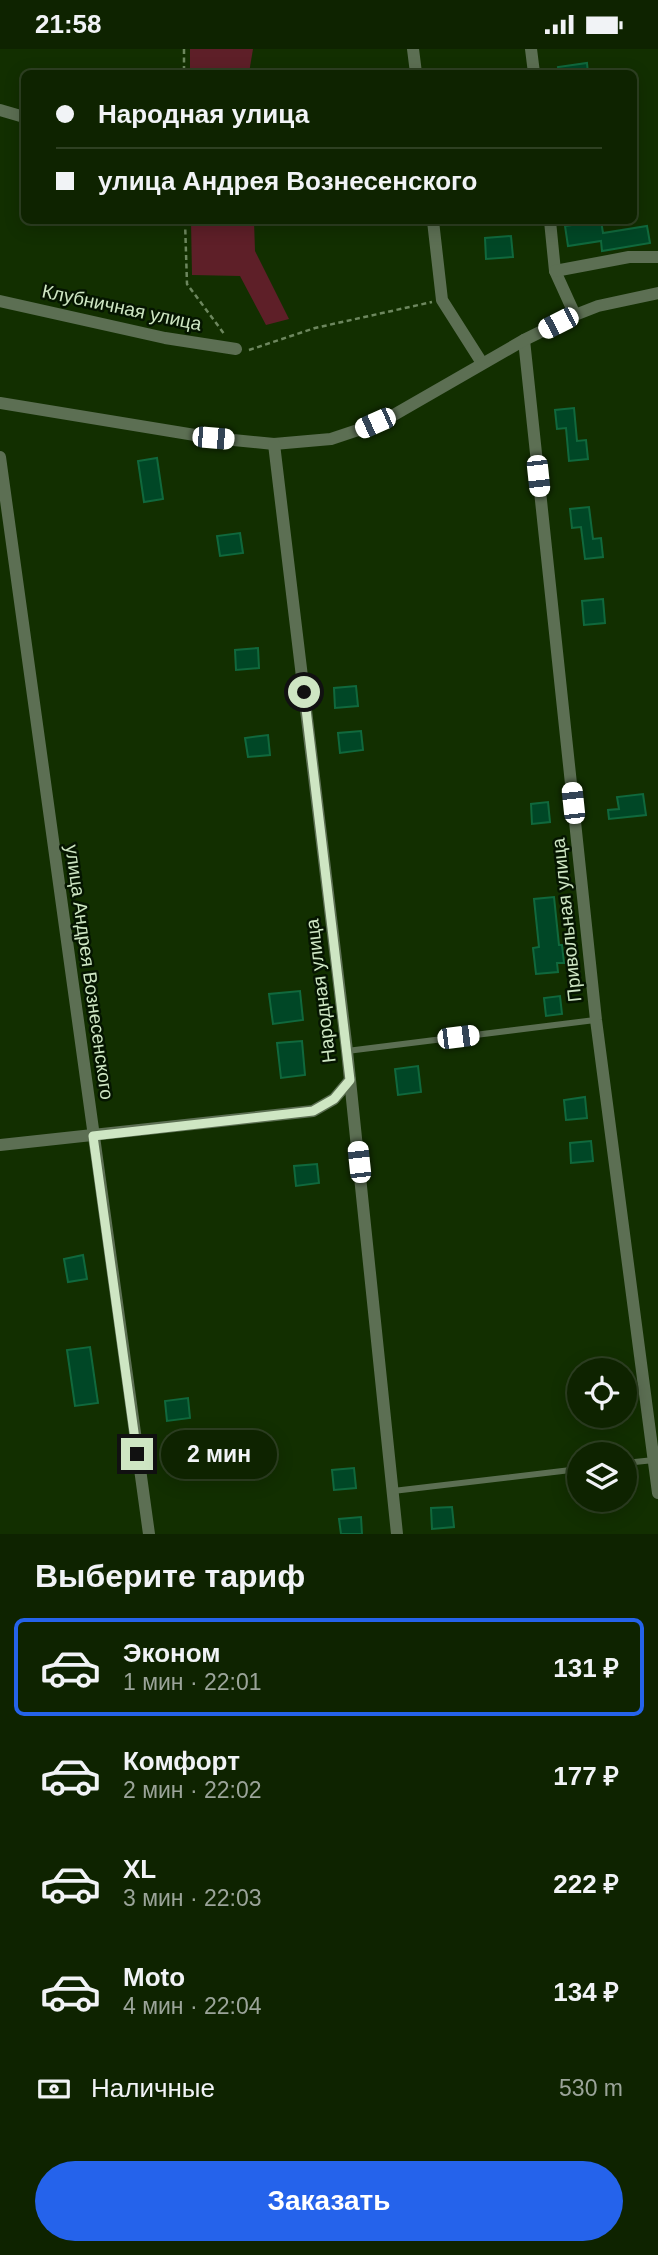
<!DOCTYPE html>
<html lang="ru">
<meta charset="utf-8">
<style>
:root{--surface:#0e2300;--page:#1c2f0f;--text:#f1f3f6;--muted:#9ba499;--line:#2e4022;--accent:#2563eb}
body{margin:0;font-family:Arial,sans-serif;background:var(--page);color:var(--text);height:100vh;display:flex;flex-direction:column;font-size:26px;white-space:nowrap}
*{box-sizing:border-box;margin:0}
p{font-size:23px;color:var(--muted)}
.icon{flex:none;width:38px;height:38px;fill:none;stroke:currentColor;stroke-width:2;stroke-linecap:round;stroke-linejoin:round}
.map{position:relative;height:1485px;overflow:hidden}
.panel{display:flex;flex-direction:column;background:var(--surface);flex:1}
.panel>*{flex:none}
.banner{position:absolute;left:21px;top:21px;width:616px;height:154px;border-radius:10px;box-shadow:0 4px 18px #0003,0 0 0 2px var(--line);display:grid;align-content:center;height:154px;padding:0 35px;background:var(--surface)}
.buttons{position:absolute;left:567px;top:1309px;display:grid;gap:14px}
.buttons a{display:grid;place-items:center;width:70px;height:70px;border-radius:50%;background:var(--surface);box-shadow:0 4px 18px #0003,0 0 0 2px var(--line);font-size:35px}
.end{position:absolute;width:32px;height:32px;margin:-16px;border:9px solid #cee6c3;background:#111;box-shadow:0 0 0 4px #111}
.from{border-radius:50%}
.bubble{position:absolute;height:49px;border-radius:24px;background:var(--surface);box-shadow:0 4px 18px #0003,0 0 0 2px var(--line);font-size:23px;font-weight:700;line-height:49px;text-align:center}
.car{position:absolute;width:21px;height:42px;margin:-21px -10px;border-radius:9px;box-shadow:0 0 5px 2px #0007;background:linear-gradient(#fff 24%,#345 0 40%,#fff 0 76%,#345 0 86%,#fff 0)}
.banner b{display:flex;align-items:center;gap:24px;height:66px;font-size:26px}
.banner b+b{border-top:2px solid var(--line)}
.banner i{width:18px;height:18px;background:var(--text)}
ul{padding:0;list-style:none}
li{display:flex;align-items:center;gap:21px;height:98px;margin:0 14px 10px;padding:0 21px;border:4px solid transparent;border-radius:10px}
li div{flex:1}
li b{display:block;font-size:26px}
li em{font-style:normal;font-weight:700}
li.on{border-color:var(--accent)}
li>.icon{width:63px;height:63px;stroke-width:1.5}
h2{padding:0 35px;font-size:32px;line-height:84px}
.pay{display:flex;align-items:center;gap:18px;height:77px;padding:0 35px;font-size:26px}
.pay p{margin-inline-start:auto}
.cta{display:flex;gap:14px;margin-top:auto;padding:14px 35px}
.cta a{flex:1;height:80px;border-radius:42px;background:var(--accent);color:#fff;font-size:28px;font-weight:700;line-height:80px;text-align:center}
.status{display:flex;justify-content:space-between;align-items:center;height:49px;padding:0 35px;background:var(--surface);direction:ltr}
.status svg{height:19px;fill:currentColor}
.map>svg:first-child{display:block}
.green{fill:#5e1f28}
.building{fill:#004726;stroke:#10693d;stroke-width:2}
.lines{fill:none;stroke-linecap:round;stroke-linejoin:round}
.path{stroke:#6d875e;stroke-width:2.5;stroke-dasharray:5 3.5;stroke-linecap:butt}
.service{stroke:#5c6f53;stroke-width:6}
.minor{stroke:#5c6f53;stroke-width:12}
.route{stroke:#cee6c3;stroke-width:9}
.labels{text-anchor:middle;stroke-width:5;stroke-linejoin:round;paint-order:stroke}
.street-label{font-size:19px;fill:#cee6c3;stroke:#051500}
</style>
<div class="status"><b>21:58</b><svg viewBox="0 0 49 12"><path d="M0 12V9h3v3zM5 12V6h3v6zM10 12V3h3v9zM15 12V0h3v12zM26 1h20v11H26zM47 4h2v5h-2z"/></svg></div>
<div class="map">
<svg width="658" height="1485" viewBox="0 0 658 1485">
<rect width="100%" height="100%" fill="#122f00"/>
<!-- green -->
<g class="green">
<polygon points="190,0 253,0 249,24 190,24"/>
<polygon points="191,172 254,172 255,202 289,270 266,276 240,227 192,226"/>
</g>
<!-- building -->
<g class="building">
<polygon points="587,14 588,24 559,24 558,18"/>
<polygon points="601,172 603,184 647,177 650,194 602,202 601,192 568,197 565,177"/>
<polygon points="511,187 513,208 486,210 485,189"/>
<polygon points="574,359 577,392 586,391 588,410 569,412 566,379 557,380 555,361"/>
<polygon points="157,409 163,450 144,453 138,412"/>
<polygon points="589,458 593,490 601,489 603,508 585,510 581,478 572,479 570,460"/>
<polygon points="240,484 243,504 220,507 217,487"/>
<polygon points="603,550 605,574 584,576 582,552"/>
<polygon points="258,599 259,619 236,621 235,601"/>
<polygon points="356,637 358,657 335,659 334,639"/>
<polygon points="361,682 363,701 340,704 338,684"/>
<polygon points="268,686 270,706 248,708 245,689"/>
<polygon points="643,745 646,766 609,770 608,761 619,760 617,748"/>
<polygon points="548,753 550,773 532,775 531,755"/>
<polygon points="554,848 559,896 562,896 564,914 557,914 558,923 536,925 533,899 539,898 534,850"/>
<polygon points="300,942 303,971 273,975 269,945"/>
<polygon points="560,947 562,965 546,967 544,949"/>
<polygon points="302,992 305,1026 281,1029 277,994"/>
<polygon points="418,1017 421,1043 398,1046 395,1020"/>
<polygon points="585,1048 587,1069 566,1071 564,1051"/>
<polygon points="591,1092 593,1112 571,1114 570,1094"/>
<polygon points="317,1115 319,1134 296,1137 294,1117"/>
<polygon points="83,1206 87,1230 68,1233 64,1210"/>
<polygon points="90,1298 98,1354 75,1357 67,1301"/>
<polygon points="188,1349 190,1369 167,1372 165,1352"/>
<polygon points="354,1419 356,1439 334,1441 332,1421"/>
<polygon points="452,1458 454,1478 432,1480 431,1459"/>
<polygon points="361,1468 362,1485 341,1485 339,1470"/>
</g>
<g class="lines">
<!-- path -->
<g class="path">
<polyline points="184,0 184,24"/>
<polyline points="185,172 187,235 225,286"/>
<polyline points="249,301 315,279 432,253"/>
</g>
<!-- service -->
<g class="service">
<polyline points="347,1002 595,971"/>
<polyline points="625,1414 654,1411"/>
<polyline points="393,1442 579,1420"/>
</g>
<!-- minor -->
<g class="minor">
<polyline points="413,0 416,24"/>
<polyline points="531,0 534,24"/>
<polyline points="0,61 24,68"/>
<polyline points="433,172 442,251 482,314"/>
<polyline points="550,172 555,222 575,266"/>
<polyline points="555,222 629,208 658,208"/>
<polyline points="0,252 165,289 236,300"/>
<polyline points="524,291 596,971 658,1444"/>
<polyline points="0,354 213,389 274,395 331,390 358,381 392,367 524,291 575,266 598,257 658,244"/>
<polyline points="274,395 347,1002 397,1485"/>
<polyline points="0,408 149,1485"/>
<polyline points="0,1096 313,1062 334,1050 350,1031"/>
</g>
</g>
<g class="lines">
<!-- route -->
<polyline class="route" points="137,1405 93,1087 313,1062 334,1050 350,1031 304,643"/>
</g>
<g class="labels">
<!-- street labels -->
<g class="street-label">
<text transform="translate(122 258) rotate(12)" y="7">Клубничная улица</text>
<text transform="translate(566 871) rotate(-96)" y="7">Привольная улица</text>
<text transform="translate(90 923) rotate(82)" y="7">улица Андрея Вознесенского</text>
<text transform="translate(320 942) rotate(-97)" y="7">Народная улица</text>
</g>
</g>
</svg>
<div class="buttons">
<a><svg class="icon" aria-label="locate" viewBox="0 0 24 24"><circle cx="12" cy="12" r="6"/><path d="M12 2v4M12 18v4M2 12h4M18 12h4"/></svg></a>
<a><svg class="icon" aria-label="layers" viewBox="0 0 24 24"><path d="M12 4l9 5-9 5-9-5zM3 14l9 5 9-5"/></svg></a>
</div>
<i class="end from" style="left:304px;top:643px"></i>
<i class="end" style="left:137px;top:1405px"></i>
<div class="bubble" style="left:161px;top:1381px;width:116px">2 мин</div>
<i class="car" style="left:558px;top:274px;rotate:243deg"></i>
<i class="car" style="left:375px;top:374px;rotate:246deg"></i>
<i class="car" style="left:213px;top:389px;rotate:95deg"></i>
<i class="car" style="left:538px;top:427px;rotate:174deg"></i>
<i class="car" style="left:573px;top:754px;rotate:354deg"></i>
<i class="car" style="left:458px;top:988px;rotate:83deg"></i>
<i class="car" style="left:359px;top:1113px;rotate:354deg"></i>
<div class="banner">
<b><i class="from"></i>Народная улица</b>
<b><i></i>улица Андрея Вознесенского</b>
</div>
</div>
<section class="panel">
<h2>Выберите тариф</h2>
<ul>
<li class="on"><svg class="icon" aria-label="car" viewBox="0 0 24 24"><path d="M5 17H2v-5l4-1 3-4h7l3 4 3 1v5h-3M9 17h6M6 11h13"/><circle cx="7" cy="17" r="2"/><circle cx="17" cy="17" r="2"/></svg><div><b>Эконом</b><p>1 мин · 22:01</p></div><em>131 ₽</em></li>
<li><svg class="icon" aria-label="car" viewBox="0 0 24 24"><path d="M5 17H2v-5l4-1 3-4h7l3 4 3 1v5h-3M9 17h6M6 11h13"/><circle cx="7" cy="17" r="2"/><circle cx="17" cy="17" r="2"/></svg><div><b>Комфорт</b><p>2 мин · 22:02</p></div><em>177 ₽</em></li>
<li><svg class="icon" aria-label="car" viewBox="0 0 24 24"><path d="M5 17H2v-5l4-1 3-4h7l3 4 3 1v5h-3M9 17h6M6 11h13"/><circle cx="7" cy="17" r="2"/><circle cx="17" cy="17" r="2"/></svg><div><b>XL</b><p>3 мин · 22:03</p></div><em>222 ₽</em></li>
<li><svg class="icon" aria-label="car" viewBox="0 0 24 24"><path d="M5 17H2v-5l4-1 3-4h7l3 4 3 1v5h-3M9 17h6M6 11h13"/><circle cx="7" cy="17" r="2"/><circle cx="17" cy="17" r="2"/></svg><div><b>Moto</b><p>4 мин · 22:04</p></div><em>134 ₽</em></li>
</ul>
<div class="pay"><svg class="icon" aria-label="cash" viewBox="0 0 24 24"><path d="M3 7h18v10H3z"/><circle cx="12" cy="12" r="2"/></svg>Наличные<p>530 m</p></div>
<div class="cta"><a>Заказать</a></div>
</section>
